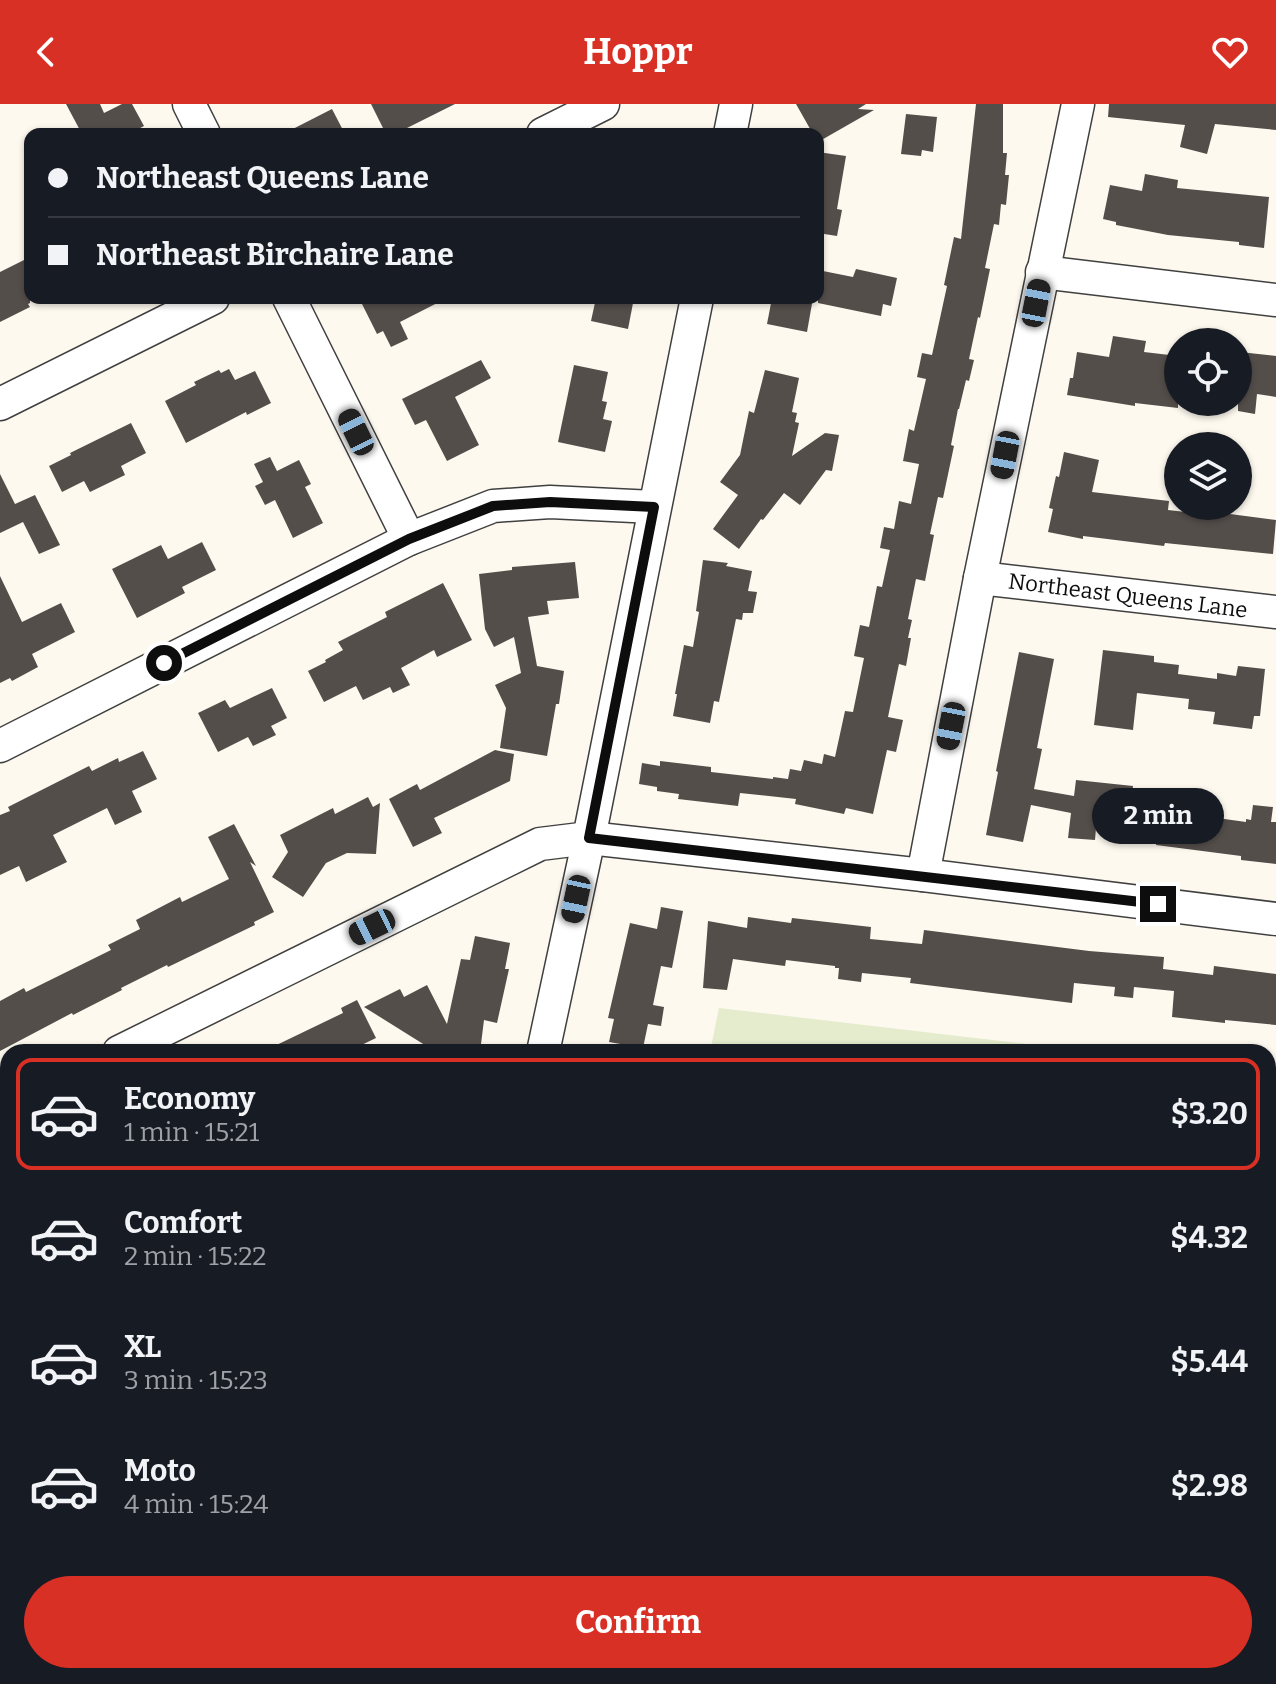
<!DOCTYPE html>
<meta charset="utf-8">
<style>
:root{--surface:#171b24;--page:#20242c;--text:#f1f3f6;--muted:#9ea1a6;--line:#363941;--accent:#d93025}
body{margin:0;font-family:Bitter,serif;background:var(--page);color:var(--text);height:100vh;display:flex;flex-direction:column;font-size:30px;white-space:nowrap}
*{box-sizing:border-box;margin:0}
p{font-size:26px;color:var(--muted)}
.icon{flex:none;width:44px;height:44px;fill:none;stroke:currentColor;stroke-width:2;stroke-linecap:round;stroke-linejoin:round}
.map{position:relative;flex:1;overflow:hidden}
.sheet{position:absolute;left:0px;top:940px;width:1276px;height:640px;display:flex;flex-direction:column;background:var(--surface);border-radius:24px 24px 0 0;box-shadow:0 2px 6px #0004}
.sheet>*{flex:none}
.hud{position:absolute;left:24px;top:24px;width:800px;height:176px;border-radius:16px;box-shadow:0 2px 6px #0004;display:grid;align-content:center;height:176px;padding:0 24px;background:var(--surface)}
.buttons{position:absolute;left:1164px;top:224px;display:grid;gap:16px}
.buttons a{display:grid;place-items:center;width:88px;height:88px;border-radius:50%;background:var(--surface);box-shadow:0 2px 6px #0004;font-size:40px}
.end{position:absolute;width:36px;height:36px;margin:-18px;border:10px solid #0d0d0d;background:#fff;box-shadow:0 0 0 4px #fff}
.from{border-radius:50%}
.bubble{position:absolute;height:56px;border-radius:28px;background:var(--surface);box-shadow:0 2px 6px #0004;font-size:26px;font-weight:700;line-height:56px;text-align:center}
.car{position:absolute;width:24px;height:48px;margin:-24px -12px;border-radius:10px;box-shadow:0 0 6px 2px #0007;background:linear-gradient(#222 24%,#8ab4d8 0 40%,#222 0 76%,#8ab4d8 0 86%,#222 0)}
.hud b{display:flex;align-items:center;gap:28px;height:76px;font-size:30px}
.hud b+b{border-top:2px solid var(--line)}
.hud i{width:20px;height:20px;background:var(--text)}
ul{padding:14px 0 0;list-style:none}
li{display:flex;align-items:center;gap:24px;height:112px;margin:0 16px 12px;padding:0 8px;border:4px solid transparent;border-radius:16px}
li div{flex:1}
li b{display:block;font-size:30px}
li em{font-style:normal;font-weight:700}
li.active{border-color:var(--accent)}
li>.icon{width:72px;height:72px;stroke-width:1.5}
.button{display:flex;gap:16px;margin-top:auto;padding:16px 24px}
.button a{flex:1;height:92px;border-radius:48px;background:var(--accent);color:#fff;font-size:32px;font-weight:700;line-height:92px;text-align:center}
header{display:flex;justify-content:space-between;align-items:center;height:104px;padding:0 24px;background:var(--accent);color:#fff;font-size:36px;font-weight:700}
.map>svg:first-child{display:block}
.pitch{fill:#e4eccd}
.building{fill:#544e4b}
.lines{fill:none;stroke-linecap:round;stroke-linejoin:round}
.minor-casing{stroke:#404040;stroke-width:35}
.minor{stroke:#fff;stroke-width:32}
.route{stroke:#0d0d0d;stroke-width:10}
.labels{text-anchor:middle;stroke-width:8;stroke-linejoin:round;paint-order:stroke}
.street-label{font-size:22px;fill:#0d0d0d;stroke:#fff}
</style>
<header><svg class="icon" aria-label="back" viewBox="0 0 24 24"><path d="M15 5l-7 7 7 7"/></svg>Hoppr<svg class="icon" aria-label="heart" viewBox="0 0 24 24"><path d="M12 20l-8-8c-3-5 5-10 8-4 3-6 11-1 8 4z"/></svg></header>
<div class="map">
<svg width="1276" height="1580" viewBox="0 0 1276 1580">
<rect width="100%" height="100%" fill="#fdf9ef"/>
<!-- pitch -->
<g class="pitch">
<polygon points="719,904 1096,948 710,948"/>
<polygon points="1268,968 1276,969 1276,1580 581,1580 583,1572 1268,1572"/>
</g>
<!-- building -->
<g class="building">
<polygon points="66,0 100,0 104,9 122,0 132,0 144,22 129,30 82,30"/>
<polygon points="371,0 455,0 395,30 386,30"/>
<polygon points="796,0 866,0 858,5 874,6 818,38 818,30 813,30"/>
<polygon points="976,0 1003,0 1003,49 1007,49 1005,71 1009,71 1006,101 1001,100 999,121 994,120 985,164 990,165 980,214 978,213 969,255 974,256 969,277 966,276 959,305 958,305 951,341 954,342 943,394 938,393 930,430 934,431 925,477 916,475 908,515 912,516 908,534 911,534 906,562 899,560 888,613 903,616 896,648 887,646 873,710 846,704 844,710 795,700 796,695 740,689 738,702 678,695 679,690 657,687 657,683 639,680 642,659 660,662 660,657 711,663 711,668 773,675 773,673 788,675 790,665 801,667 804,656 822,660 824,650 835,653 845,607 853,608 864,554 854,552 860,521 869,523 877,482 882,483 890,446 880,444 884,423 894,425 899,397 911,400 919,360 903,357 909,325 914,327 926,275 917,273 922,249 932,251 947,182 944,181 954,133 961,135"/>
<polygon points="1109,0 1276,0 1276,26 1215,20 1207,50 1180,43 1185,21 1108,13"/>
<polygon points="332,5 345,30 283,30"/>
<polygon points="906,10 937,13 933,48 922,46 921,52 901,50"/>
<polygon points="818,48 846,52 837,105 842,106 837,132 818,129"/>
<polygon points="1145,70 1178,76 1177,84 1269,93 1264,144 1239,141 1239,138 1168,131 1116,121 1116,118 1103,115 1110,81 1142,87"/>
<polygon points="30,153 30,199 28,200 30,203 0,218 0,168"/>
<polygon points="856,165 897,174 891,202 883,200 881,212 818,199 818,166 853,173"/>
<polygon points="359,194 447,194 400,218 408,235 391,243 383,227 377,230"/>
<polygon points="596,194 634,194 628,225 591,217"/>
<polygon points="772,194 813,194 807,228 767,220"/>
<polygon points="1113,232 1146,237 1144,248 1178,252 1178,304 1135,299 1135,302 1067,291 1070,274 1073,274 1077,248 1109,253"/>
<polygon points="1240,248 1276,252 1276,293 1257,290 1255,310 1238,307 1238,263"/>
<polygon points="481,256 491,274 455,293 479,341 447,357 426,316 415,321 402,295"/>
<polygon points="574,261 608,268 602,297 607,298 603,315 612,317 605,348 558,338"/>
<polygon points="229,265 235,276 255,267 271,299 247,311 246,308 186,339 165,297 196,281 194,278 219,266 221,269"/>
<polygon points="765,266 799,274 792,308 797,309 795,318 799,319 792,352 825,329 839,331 832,367 826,366 800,401 784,389 763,416 761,415 739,445 713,425 738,391 720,378 740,351 749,307 754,309"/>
<polygon points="131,319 146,349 121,362 125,371 90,388 84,377 62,388 49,362 71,351 70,349"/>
<polygon points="1064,348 1099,356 1092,388 1169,397 1168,406 1203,410 1204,402 1231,402 1230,410 1276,416 1273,450 1165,439 1164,442 1083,432 1083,435 1048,428 1053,405 1049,404 1056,372 1059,373"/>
<polygon points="270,353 277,367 299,356 311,380 305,383 323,419 293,434 275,396 265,401 255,382 263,378 254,360"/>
<polygon points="0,370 15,400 35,391 60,441 39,450 23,418 0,429"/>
<polygon points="202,438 216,466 182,483 185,489 137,514 112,465 161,441 168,455"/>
<polygon points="703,456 728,459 726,462 752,467 748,487 757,488 753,509 743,509 742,516 736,515 719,598 714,597 710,619 673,612 677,590 675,590 684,541 693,543 699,508 696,507"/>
<polygon points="575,458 579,494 547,497 549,510 528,513 537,562 564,567 559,600 556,600 547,652 500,644 506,604 495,581 521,569 514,533 494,543 485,525 479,470 512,466 512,463"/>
<polygon points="0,472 22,518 61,499 75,528 32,550 38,563 12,577 10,574 0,579"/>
<polygon points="443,479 472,536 437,553 434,546 401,564 410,581 393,589 390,583 363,596 356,582 324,598 308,567 326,558 325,556 343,546 338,538 387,513 385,508"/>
<polygon points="1103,546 1154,552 1154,558 1179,561 1178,570 1217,575 1217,569 1236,572 1238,562 1265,565 1260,612 1254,612 1252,625 1213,620 1215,608 1188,605 1189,595 1137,589 1133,626 1094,621"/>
<polygon points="1019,548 1054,555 1037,644 1042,645 1034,685 1074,692 1076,676 1133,682 1130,712 1110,710 1110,714 1097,712 1095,736 1068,734 1071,709 1031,701 1023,738 986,731 998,668 996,667"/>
<polygon points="272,584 287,614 271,622 276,631 253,642 248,633 218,648 198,609 225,596 230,604"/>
<polygon points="495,646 514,650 510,677 434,714 442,729 413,743 389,695 417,680 420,686"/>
<polygon points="143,647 157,675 132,687 142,708 115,721 107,704 53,731 67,758 26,778 19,762 0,771 0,711 10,707 8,703 89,662 92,667 118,654 119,658"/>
<polygon points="368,693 373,703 380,699 376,750 347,749 326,759 303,793 272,773 288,748 280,731 333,704 335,710"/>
<polygon points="1182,701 1204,704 1203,712 1246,718 1246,715 1251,716 1253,701 1273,703 1271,718 1276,718 1276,760 1241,756 1241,752 1156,741 1160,708 1181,711"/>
<polygon points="234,720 256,762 250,758 274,808 254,818 255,821 168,863 167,861 121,884 122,886 73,911 72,909 0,947 0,897 24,884 26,888 111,846 108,841 140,825 136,816 180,793 182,798 229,775 208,733"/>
<polygon points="661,803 683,807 672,864 661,862 653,901 664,903 661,922 648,920 643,944 609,938 614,915 608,914 630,819 657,825"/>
<polygon points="748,813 791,819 792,814 871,823 870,835 922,840 924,826 1089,847 1164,853 1163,865 1213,871 1214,862 1276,870 1276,921 1225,916 1225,919 1172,913 1174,887 1134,883 1133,894 1114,892 1115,883 1074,879 1072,899 910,879 911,874 862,869 861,878 838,875 839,864 835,864 835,862 786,856 785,862 733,855 727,886 703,884 708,817 747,824"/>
<polygon points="475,832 510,839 505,865 509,865 497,919 484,916 480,948 436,948 364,903 400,885 404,893 427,881 447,920 461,855 470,856"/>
<polygon points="357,896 376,934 347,948 262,948 343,909 341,904"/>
</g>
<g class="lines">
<!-- minor casing -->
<g class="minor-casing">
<g id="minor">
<polyline points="189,0 204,30"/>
<polyline points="543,30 603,0"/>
<polyline points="730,30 736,0"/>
<polyline points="1042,168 1276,196"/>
<polyline points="289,194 409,435"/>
<polyline points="0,300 213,194"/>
<polyline points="980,474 1276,508"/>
<polyline points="0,642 409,435 493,402 550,398 654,403"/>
<polyline points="923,771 980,474 1078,0"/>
<polyline points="119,948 540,740 589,734 923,771 1276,815"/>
<polyline points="543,948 589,734 697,194"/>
<polyline points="0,1007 8,1003"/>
<polyline points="0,1403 8,1399"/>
<polyline points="1047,1572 1060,1580"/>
<polyline points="411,1580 412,1572"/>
</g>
</g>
<!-- minor -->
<use href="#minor" class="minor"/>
</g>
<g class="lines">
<!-- route -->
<polyline class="route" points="164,559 409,435 493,402 550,398 654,403 589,734 1158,800"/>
</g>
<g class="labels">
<!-- street labels -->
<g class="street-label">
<text transform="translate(1128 491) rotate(7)" y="8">Northeast Queens Lane</text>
</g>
</g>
</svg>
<div class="buttons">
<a><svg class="icon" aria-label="locate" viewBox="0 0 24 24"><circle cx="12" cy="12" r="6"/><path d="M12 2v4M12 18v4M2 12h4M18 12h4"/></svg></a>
<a><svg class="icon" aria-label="layers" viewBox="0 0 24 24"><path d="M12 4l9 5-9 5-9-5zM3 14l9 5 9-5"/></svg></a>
</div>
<i class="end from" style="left:164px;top:559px"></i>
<i class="end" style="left:1158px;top:800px"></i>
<div class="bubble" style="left:1092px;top:684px;width:132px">2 min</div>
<i class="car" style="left:1036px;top:199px;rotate:11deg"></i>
<i class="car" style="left:356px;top:328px;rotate:334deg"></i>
<i class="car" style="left:1005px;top:351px;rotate:191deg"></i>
<i class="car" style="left:951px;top:622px;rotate:191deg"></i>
<i class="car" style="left:576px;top:795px;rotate:192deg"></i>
<i class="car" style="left:372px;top:823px;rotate:244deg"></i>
<div class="hud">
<b><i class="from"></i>Northeast Queens Lane</b>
<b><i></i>Northeast Birchaire Lane</b>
</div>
<section class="sheet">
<ul>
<li class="active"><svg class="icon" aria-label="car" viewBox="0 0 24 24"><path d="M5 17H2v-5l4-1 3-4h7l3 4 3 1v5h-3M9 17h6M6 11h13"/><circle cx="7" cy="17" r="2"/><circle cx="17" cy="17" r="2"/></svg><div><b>Economy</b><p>1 min · 15:21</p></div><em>$3.20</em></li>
<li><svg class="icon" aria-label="car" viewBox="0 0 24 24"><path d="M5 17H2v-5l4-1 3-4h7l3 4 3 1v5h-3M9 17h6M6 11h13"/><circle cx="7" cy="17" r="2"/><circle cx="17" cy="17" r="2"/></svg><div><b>Comfort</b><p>2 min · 15:22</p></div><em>$4.32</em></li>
<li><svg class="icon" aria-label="car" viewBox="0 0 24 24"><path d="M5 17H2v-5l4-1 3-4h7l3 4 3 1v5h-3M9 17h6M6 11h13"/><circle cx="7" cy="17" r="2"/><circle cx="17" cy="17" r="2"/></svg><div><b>XL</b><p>3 min · 15:23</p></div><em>$5.44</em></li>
<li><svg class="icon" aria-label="car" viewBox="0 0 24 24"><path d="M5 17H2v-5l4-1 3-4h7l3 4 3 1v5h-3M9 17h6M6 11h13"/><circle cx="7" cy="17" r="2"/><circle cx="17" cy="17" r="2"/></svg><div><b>Moto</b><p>4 min · 15:24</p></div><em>$2.98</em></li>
</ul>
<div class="button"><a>Confirm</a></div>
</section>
</div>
